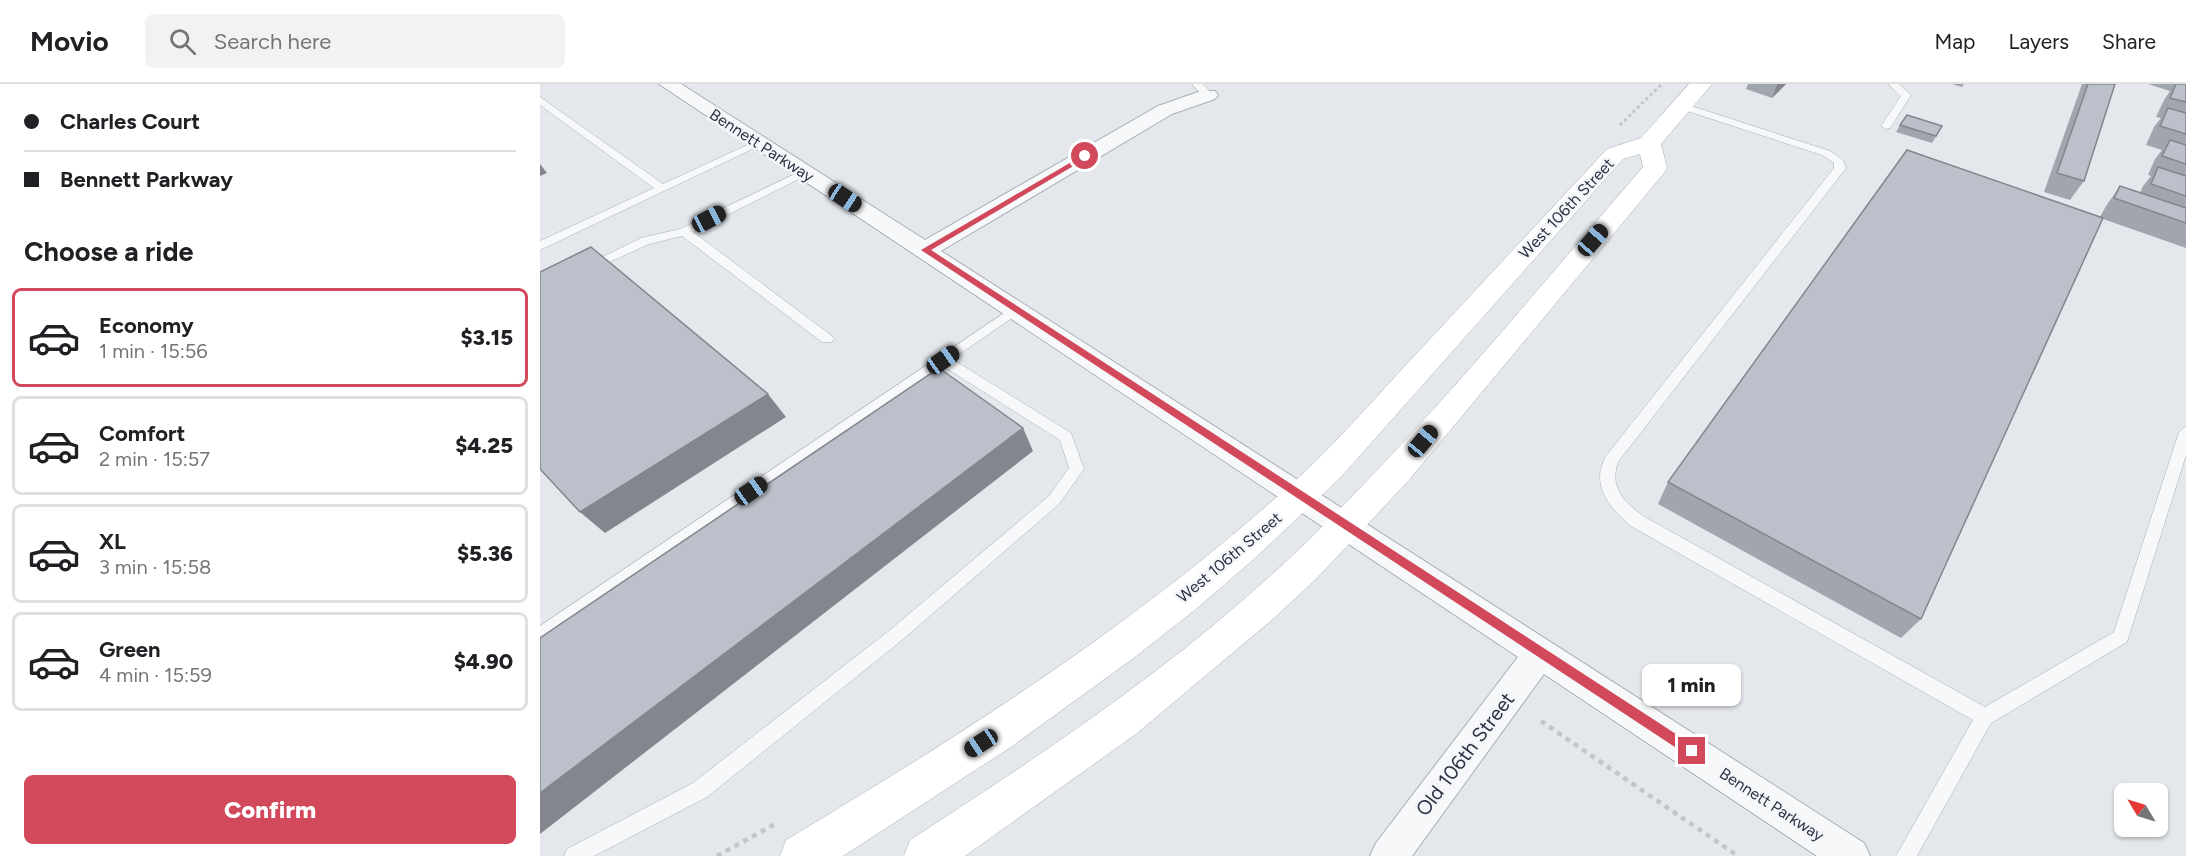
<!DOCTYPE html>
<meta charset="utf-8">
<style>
:root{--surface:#fff;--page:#f2f2f2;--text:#202124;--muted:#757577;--line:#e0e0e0;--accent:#d1495b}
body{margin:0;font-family:Figtree,sans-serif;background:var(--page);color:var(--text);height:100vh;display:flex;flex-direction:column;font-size:22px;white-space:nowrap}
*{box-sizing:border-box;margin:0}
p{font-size:20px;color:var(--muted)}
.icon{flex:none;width:33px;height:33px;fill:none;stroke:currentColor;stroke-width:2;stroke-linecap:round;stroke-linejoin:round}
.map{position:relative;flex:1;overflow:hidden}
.panel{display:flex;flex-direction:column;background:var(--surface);width:540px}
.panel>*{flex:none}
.top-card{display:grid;align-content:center;height:132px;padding:0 24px;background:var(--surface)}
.needle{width:39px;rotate:308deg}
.buttons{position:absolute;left:1574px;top:699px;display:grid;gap:12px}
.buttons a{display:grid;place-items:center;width:54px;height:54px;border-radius:9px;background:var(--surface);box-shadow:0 2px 4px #0004;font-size:30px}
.end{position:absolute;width:27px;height:27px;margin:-14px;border:8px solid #d1495b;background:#fff;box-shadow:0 0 0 3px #fff}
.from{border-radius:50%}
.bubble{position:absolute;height:42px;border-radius:9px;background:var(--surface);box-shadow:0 2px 4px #0004;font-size:20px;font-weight:800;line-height:42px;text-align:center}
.car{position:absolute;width:18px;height:36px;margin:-18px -9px;border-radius:8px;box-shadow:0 0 4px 2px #0007;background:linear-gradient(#222 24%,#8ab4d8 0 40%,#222 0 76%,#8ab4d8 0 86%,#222 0)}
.top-card b{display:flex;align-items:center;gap:21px;height:57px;font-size:22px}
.top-card b+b{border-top:2px solid var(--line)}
.top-card i{width:15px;height:15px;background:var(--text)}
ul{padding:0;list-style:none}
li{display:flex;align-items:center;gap:18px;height:99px;margin:0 12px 9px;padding:0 12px;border:3px solid var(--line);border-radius:9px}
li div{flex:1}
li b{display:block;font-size:22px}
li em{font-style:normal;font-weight:800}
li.selected{border-color:var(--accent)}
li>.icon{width:54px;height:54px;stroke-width:1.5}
h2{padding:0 24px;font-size:27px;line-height:72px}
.cta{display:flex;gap:12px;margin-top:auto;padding:12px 24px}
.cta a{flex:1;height:69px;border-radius:9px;background:var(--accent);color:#fff;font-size:24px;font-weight:800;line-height:69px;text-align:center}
header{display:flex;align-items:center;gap:36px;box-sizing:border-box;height:84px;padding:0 30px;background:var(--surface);border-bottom:2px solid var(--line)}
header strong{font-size:28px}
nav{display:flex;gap:33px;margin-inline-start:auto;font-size:21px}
.search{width:420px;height:54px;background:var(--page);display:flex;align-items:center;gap:15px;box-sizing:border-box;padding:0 21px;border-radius:9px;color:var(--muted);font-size:22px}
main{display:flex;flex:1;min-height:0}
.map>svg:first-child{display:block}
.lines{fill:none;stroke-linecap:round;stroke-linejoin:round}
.lane-casing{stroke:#a9aeb7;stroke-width:1}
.street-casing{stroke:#a9aeb7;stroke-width:2}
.secondary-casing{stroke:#a9aeb7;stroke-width:1}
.path-far1{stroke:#c2c5cb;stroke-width:3;stroke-dasharray:3 3;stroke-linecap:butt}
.path{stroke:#c2c5cb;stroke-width:4.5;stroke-dasharray:5 5;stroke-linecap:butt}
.lane{fill:#f7f8fa;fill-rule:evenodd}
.street{fill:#f7f8fa;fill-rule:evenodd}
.secondary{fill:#fff;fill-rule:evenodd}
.wall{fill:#a1a5ae}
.shaded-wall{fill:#83868d}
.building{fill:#bbc0ca;stroke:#83868d;stroke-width:1.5}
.route{fill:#d1495b}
.labels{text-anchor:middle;stroke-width:5;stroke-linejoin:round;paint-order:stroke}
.street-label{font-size:16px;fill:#2b3445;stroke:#f4f6f9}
.near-street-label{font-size:20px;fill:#2b3445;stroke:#f4f6f9}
</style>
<header>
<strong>Movio</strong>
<div class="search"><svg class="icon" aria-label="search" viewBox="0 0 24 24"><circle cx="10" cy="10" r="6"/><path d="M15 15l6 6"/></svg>Search here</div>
<nav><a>Map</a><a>Layers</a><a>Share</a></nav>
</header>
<main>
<section class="panel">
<div class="top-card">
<b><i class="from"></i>Charles Court</b>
<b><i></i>Bennett Parkway</b>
</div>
<h2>Choose a ride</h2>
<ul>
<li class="selected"><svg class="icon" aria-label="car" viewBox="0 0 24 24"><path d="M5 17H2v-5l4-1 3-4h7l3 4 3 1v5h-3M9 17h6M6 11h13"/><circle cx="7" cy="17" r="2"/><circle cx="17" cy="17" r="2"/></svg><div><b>Economy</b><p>1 min · 15:56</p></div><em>$3.15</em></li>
<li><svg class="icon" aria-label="car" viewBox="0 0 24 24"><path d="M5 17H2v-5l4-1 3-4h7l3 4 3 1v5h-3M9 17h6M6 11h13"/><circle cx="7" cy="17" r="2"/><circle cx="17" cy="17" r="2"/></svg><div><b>Comfort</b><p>2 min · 15:57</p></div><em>$4.25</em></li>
<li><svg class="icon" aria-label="car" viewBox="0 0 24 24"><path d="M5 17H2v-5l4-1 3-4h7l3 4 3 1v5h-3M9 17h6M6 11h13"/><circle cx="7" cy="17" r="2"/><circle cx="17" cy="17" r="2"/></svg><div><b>XL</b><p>3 min · 15:58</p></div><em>$5.36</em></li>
<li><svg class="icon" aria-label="car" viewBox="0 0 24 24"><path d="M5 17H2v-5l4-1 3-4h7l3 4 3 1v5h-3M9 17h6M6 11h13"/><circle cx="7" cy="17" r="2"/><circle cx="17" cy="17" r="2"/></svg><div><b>Green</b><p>4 min · 15:59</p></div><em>$4.90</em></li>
</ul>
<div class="cta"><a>Confirm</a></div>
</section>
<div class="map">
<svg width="1646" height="772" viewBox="0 0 1646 772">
<rect width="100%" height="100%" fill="#e4e7ec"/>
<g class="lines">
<!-- lane casing -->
<g class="lane-casing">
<g id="lane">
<polygon points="652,0 663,0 673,11 664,13"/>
<polygon points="1348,0 1359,0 1371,11 1350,44 1346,45 1341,42 1361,12"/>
<polygon points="0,13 123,100 216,57 225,59 0,166 0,157 114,104 0,21"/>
<path d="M1142,19L1290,67L1303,76L1306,84L1078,378C1069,404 1084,418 1103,432L1445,623L1574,548L1639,348L1646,342V371L1587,558L1451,639L1377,772H1356L1433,636L1091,442C1069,423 1050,401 1066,372L1294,84V79L1282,71L1138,24V20Z"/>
<polygon points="265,85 269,86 269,90 153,148 292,252 294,255 292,258 282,258 142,152 109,160 52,186 44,186 42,183 101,154 140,145"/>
<polygon points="476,221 482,225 481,228 412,275 531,349 544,385 519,420 362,556 167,713 54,772 24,772 27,765 153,699 350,546 509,412 529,384 520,356 403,282 0,560 0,542"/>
</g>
</g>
<!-- street casing -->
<g class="street-casing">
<polygon id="street" points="119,0 141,0 385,156 618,22 661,7 675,7 678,11 675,15 632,30 401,167 1324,759 1330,772 1277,772 1004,590 872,772 830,772 836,759 978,573"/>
</g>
<!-- secondary casing -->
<g class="secondary-casing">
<path id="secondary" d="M1149,0H1172L1121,60L1127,84L1124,89L868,397L777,494L733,535L596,650L425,772H364L370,756C503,670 637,581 753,471C879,351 989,215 1103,83L1100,70L1083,75L801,393L714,475L656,525L595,573L471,663L303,772H240L246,756C422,651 594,541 747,404C794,362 835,314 878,268C941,200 1004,133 1067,65L1101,54Z"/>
</g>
<!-- path-far1 -->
<polyline class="path-far1" points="1080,41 1122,0"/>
<!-- path -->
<g class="path">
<polyline points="1001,637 1198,772"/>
<polyline points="177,772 237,739"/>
</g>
<!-- lane -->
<use href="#lane" class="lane"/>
<!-- street -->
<use href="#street" class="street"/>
<!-- secondary -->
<use href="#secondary" class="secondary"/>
</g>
<!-- wall -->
<g class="wall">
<polygon points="1208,0 1246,0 1232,14 1206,5"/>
<polygon points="1412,0 1424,0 1422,3"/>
<polygon points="1542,0 1575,0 1544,97 1530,116 1504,108"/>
<polygon points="1608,0 1646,0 1646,164 1563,135 1381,535 1361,554 1118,420 1128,398 1560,133 1566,122 1580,102 1600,109 1603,102 1611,92 1608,91 1615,75 1622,66 1606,61 1614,43 1621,34 1616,33 1624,16 1630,7"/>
<polygon points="1360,41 1402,42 1392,59 1356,48"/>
</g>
<!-- shaded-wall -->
<g class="shaded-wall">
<polygon points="1238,0 1246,0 1232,14 1237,1"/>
<polygon points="0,80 7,89 0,92"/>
<polygon points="228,310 246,333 65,449 40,428"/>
<polygon points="483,344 493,367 0,750 0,709"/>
</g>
<!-- building -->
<g class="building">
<polygon points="1548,0 1575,0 1544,97 1517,89"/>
<polygon points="1636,0 1646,0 1646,18 1630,14"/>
<polygon points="1628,24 1646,29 1646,50 1620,42"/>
<polygon points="1367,31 1402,42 1396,52 1360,41"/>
<polygon points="1630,56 1646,61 1646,80 1622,72"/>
<polygon points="1367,66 1563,134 1381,535 1128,398"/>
<polygon points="1618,83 1646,92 1646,112 1611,100"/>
<polygon points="1580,102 1646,124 1646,139 1574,114"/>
<polygon points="51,163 228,310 40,428 0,385 0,188"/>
<polygon points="399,284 483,344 0,709 0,554"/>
</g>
<!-- route -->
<polygon class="route" points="545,70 547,74 391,166 1156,663 1156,671 1147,671 381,166"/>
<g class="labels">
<!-- street labels -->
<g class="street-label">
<text transform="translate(222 61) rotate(33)" y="6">Bennett Parkway</text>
<text transform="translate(1026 124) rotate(-47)" y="6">West 106th Street</text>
<text transform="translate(689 473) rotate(-40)" y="6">West 106th Street</text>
<text transform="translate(1232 720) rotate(33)" y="6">Bennett Parkway</text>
</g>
<!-- near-street labels -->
<g class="near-street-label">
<text transform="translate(925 670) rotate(-53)" y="7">Old 106th Street</text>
</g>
</g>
</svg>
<div class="buttons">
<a><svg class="needle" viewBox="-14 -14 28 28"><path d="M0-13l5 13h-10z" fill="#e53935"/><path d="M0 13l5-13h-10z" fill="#757577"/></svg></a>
</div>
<i class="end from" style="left:545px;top:72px"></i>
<i class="end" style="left:1152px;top:667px"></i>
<div class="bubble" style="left:1102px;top:580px;width:99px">1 min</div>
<i class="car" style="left:305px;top:114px;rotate:123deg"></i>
<i class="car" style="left:169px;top:135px;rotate:62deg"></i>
<i class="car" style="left:1053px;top:156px;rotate:41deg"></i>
<i class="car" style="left:403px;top:276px;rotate:55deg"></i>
<i class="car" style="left:883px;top:357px;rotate:40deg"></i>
<i class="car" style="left:211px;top:407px;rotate:55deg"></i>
<i class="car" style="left:441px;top:659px;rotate:237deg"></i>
</div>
</main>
